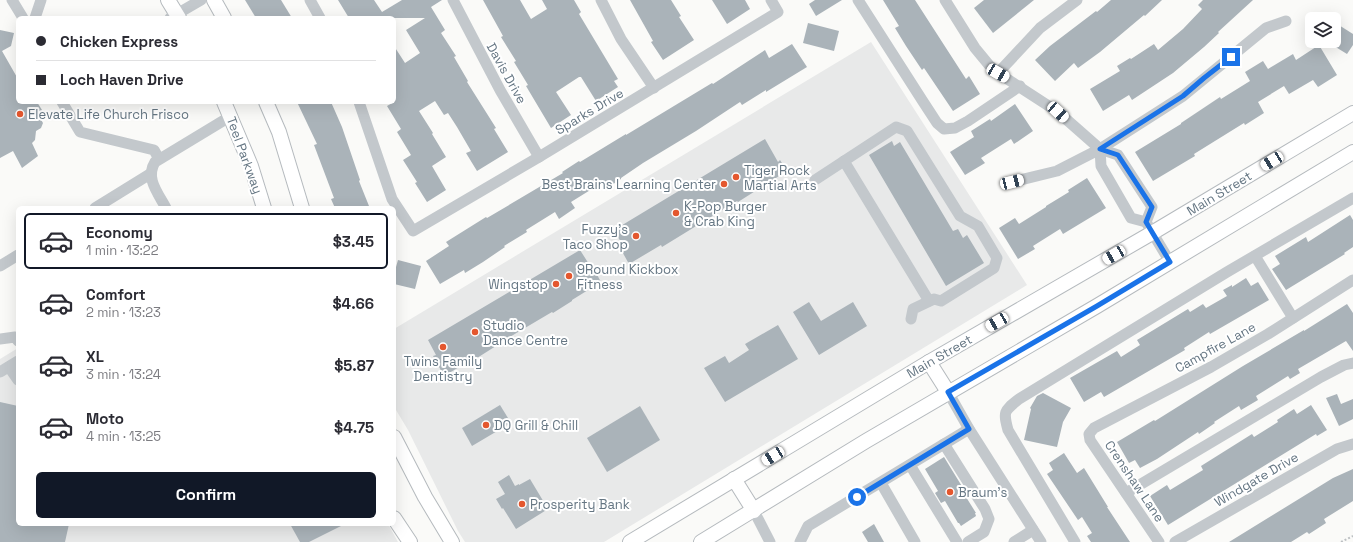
<!DOCTYPE html>
<meta charset="utf-8">
<style>
:root{--surface:#fff;--page:#f7f7f7;--text:#2b2b33;--muted:#7c7c81;--line:#e1e1e2;--accent:#111827}
body{margin:0;font-family:"Space Grotesk",sans-serif;background:var(--page);color:var(--text);height:100vh;display:flex;flex-direction:column;font-size:15px;white-space:nowrap}
*{box-sizing:border-box;margin:0}
p{font-size:13px;color:var(--muted)}
.icon{flex:none;width:22px;height:22px;fill:none;stroke:currentColor;stroke-width:2;stroke-linecap:round;stroke-linejoin:round}
.map{position:relative;flex:1;overflow:hidden}
.panel{position:absolute;left:16px;top:206px;width:380px;height:320px;display:flex;flex-direction:column;background:var(--surface);border-radius:6px;box-shadow:0 4px 16px #0002}
.panel>*{flex:none}
.banner{position:absolute;left:16px;top:16px;width:380px;height:88px;border-radius:6px;box-shadow:0 4px 16px #0002;display:grid;align-content:center;height:88px;padding:0 20px;background:var(--surface)}
.buttons{position:absolute;left:1305px;top:12px;display:grid;gap:8px}
.buttons a{display:grid;place-items:center;width:36px;height:36px;border-radius:6px;background:var(--surface);box-shadow:0 4px 16px #0002;font-size:20px}
.end{position:absolute;width:18px;height:18px;margin:-9px;border:5px solid #1a73e8;background:#fff;box-shadow:0 0 0 2px #fff}
.from{border-radius:50%}
.car{position:absolute;width:12px;height:24px;margin:-12px -6px;border-radius:5px;box-shadow:0 0 3px 1px #0007;background:linear-gradient(#fff 24%,#345 0 40%,#fff 0 76%,#345 0 86%,#fff 0)}
.banner b{display:flex;align-items:center;gap:14px;height:38px;font-size:15px}
.banner b+b{border-top:1px solid var(--line)}
.banner i{width:10px;height:10px;background:var(--text)}
ul{padding:7px 0 0;list-style:none}
li{display:flex;align-items:center;gap:12px;height:56px;margin:0 8px 6px;padding:0 12px;border:2px solid transparent;border-radius:6px}
li div{flex:1}
li b{display:block;font-size:15px}
li em{font-style:normal;font-weight:600}
li.active{border-color:var(--accent)}
li>.icon{width:36px;height:36px;stroke-width:1.5}
.primary-button{display:flex;gap:8px;margin-top:auto;padding:8px 20px}
.primary-button a{flex:1;height:46px;border-radius:6px;background:var(--accent);color:#fff;font-size:16px;font-weight:600;line-height:46px;text-align:center}
.map>svg:first-child{display:block}
.built{fill:#e8e9e9}
.building{fill:#aab3b9}
.lines{fill:none;stroke-linecap:round;stroke-linejoin:round}
.major-casing{stroke:#b5babe;stroke-width:16}
.path{stroke:#bbbfc2;stroke-width:2;stroke-dasharray:2 2;stroke-linecap:butt}
.minor{stroke:#c3c8cc;stroke-width:11}
.major{stroke:#fff;stroke-width:14}
.route{stroke:#1a73e8;stroke-width:5}
.poi-dot{fill:#e4572e;stroke:#fff;stroke-width:1.5}
.labels{text-anchor:middle;stroke-width:4;stroke-linejoin:round;paint-order:stroke}
.street-label{font-size:13px;fill:#657683;stroke:#fff}
.poi-label{font-size:13px;fill:#657683;stroke:#fff;text-anchor:start}
</style>
<div class="map">
<svg width="1353" height="542" viewBox="0 0 1353 542">
<rect width="100%" height="100%" fill="#fafaf8"/>
<!-- built -->
<g class="built">
<polygon points="871,42 1027,285 604,542 465,542 458,531 408,430 396,410 394,405 394,329"/>
<polygon points="18,348 18,524 388,524 398,542 0,542 0,359"/>
</g>
<!-- building -->
<g class="building">
<polygon points="245,0 281,0 292,18 256,18"/>
<polygon points="338,0 374,0 382,12 402,0 442,0 431,7 445,30 441,33 456,56 454,57 468,81 467,82 496,128 494,129 508,152 477,171 466,153 471,151 457,127 448,113 444,115 435,101 419,111 433,133 432,134 446,157 432,166 446,190 427,202 415,183 417,182 403,160 411,155 397,132 401,129 387,106 394,102 394,46 405,63 420,53 406,30 425,18 349,18"/>
<polygon points="483,0 520,0 531,19 547,9 542,0 574,0 581,12 579,14 618,79 614,81 618,87 596,101 581,77 579,77 556,92 571,115 551,128 526,86 528,85 514,62 516,61 501,37 503,36"/>
<polygon points="630,0 671,0 681,16 679,17 694,40 663,60 651,42 653,41"/>
<polygon points="712,0 745,0 750,9 727,24"/>
<polygon points="815,0 842,0 816,16 809,4"/>
<polygon points="883,0 915,0 966,79 969,76 980,94 953,111 924,68 922,70 906,46 895,28 899,26"/>
<polygon points="984,0 1034,0 993,33 974,8"/>
<polygon points="1111,0 1162,0 1145,16 1144,15 1100,52 1078,68 1074,63 1055,81 1035,60 1050,46 1096,11 1097,12"/>
<polygon points="1203,0 1253,0 1218,32 1219,33 1204,47 1173,73 1132,100 1129,95 1103,111 1090,89 1120,71 1117,66 1130,58 1131,59 1154,44 1158,50 1183,29 1202,9 1198,5"/>
<polygon points="1334,22 1353,34 1353,45 1347,54 1334,46"/>
<polygon points="808,23 839,31 834,51 803,43"/>
<polygon points="0,30 14,33 11,46 2,51 18,79 18,102 37,102 42,110 40,118 43,123 41,128 36,131 35,140 32,143 38,156 22,168 13,151 0,158"/>
<polygon points="792,44 807,67 766,92 766,90 742,105 740,102 696,131 643,163 621,178 621,179 604,190 600,184 571,202 575,208 559,219 555,212 526,230 527,232 504,246 505,247 483,262 465,273 464,270 440,284 426,261 449,246 446,242 486,217 487,218 563,173 562,172 579,161 580,162 626,134 626,135 712,83 713,84 765,50 769,58"/>
<polygon points="1319,45 1337,75 1318,87 1313,80 1289,94 1284,86 1258,102 1264,113 1245,125 1244,123 1194,154 1195,156 1153,181 1135,152 1181,124 1181,123 1220,97 1221,99 1250,81 1245,72 1263,61 1268,69 1293,54 1296,60"/>
<polygon points="297,102 331,102 342,127 360,180 359,181 369,206 363,208 335,208 331,199 334,198 314,145 317,144"/>
<polygon points="1015,104 1033,131 1014,144 1011,139 981,158 985,163 965,175 950,152 974,137 971,131 990,119 991,121"/>
<polygon points="765,139 778,162 780,160 787,171 738,202 737,201 662,247 661,245 629,264 619,246 622,244 614,230"/>
<polygon points="892,141 894,146 900,142 953,231 958,229 963,238 967,235 984,263 946,286 869,155"/>
<polygon points="1087,178 1106,208 1063,234 1060,229 1033,246 1035,249 1018,259 999,228 1015,218 1019,224 1046,207 1046,206 1069,192 1068,190"/>
<polygon points="1350,215 1353,220 1353,247 1344,253 1345,254 1286,290 1272,269 1280,264 1275,256 1306,237 1308,242"/>
<polygon points="580,250 594,272 595,271 601,282 572,300 572,301 553,313 552,312 496,345 496,346 477,358 476,357 444,376 433,356 436,355 428,340"/>
<polygon points="398,260 421,266 415,289 394,284 394,274"/>
<polygon points="1246,278 1251,286 1258,282 1269,300 1210,334 1209,332 1184,348 1185,350 1104,397 1101,392 1084,402 1070,378 1117,351 1121,357 1140,345 1137,340 1188,309 1190,312 1203,304 1206,308 1227,296 1223,290 1232,285 1232,287"/>
<polygon points="809,302 821,321 853,302 867,326 819,355 793,312"/>
<polygon points="1347,304 1353,313 1353,351 1346,341 1298,369 1300,373 1290,379 1288,376 1256,396 1258,400 1241,410 1239,406 1214,422 1215,423 1199,434 1198,432 1157,459 1140,468 1135,460 1129,463 1117,442 1154,420 1155,421 1243,366 1304,330 1304,331"/>
<polygon points="778,325 798,359 725,402 704,368 725,356 729,363 749,350 745,344"/>
<polygon points="1043,393 1071,408 1063,422 1057,447 1024,440 1031,409 1030,408 1037,396"/>
<polygon points="1337,394 1341,404 1353,399 1353,419 1339,426 1326,398"/>
<polygon points="0,402 18,406 18,524 69,524 65,542 0,542"/>
<polygon points="500,405 511,423 472,446 462,428"/>
<polygon points="1311,405 1327,430 1317,436 1316,434 1168,525 1150,496 1167,485 1170,490 1203,470 1201,466 1252,434 1254,437 1278,422 1277,420 1294,409 1297,414"/>
<polygon points="640,406 660,440 607,472 587,438"/>
<polygon points="1064,453 1077,473 1084,468 1108,507 1107,507 1130,542 1091,542 1087,536 1092,533 1082,517 1078,520 1047,474 1053,470 1049,463"/>
<polygon points="944,457 963,488 961,489 976,513 975,513 976,516 961,526 959,523 958,523 945,501 941,503 935,493 938,491 925,469"/>
<polygon points="1353,469 1353,501 1324,519 1326,523 1309,534 1307,532 1291,542 1229,542 1333,478"/>
<polygon points="509,475 515,486 519,484 519,485 530,479 548,509 516,529 503,508 502,509 496,499 505,494 498,482"/>
<polygon points="290,524 345,524 309,542 300,542"/>
<polygon points="874,524 884,542 868,542 862,532"/>
</g>
<g class="lines">
<!-- major casing -->
<g class="major-casing">
<g id="major">
<polyline points="168,0 179,18"/>
<polyline points="214,0 224,18"/>
<polyline points="224,102 251,166 264,208"/>
<polyline points="266,102 279,132 302,208"/>
<polyline points="929,362 948,392"/>
<polyline points="394,437 425,497 452,542"/>
<polyline points="734,479 754,511"/>
<polyline points="394,518 410,542"/>
<polyline points="630,542 929,362 1152,233 1353,113"/>
<polyline points="701,542 866,441 1097,306 1353,152"/>
</g>
</g>
<!-- path -->
<polyline class="path" points="1341,542 1353,536"/>
<!-- minor -->
<g class="minor">
<polyline points="12,0 23,18"/>
<polyline points="310,0 320,18"/>
<polyline points="453,0 500,90 539,157"/>
<polyline points="601,0 621,39 654,88"/>
<polyline points="858,0 922,100 937,123 944,129 955,128 968,121 1020,86"/>
<polyline points="945,0 975,48 989,65 998,73 1058,112 1100,149 1118,155 1152,207 1146,222"/>
<polyline points="35,18 41,0"/>
<polyline points="170,18 201,0"/>
<polyline points="998,73 1040,28 1077,0"/>
<polyline points="62,102 80,132 154,150 159,159"/>
<polyline points="359,102 392,199 413,231 539,157 778,12 771,0"/>
<polyline points="1100,149 1101,166 1131,218 1146,222 1170,262"/>
<polyline points="844,161 929,301"/>
<polyline points="815,180 896,127 907,131 960,216 978,226 997,258 994,268 941,301 934,299 913,309 911,319"/>
<polyline points="1012,182 1057,171 1100,149 1183,96 1266,28 1286,21"/>
<polyline points="95,208 150,174"/>
<path d="M166,208C158,193 145,178 155,162L231,116"/>
<polyline points="1255,256 1293,318"/>
<polyline points="0,266 18,255"/>
<polyline points="0,339 15,337 18,341"/>
<polyline points="9,367 18,380"/>
<polyline points="0,372 18,361"/>
<polyline points="948,392 969,429 1041,542"/>
<polyline points="944,444 985,509 989,519 984,532 968,542"/>
<polyline points="910,465 957,542"/>
<polyline points="881,483 915,542"/>
<polyline points="1126,493 1321,377 1344,365 1353,363"/>
<polyline points="754,511 770,542"/>
<polyline points="800,542 808,526 969,429"/>
<polyline points="1014,542 1033,530"/>
<path d="M1075,542L1008,430C1003,411 1004,411 1019,399L1227,272L1353,198"/>
<polyline points="1159,542 1090,440 1089,434 1094,428 1211,367 1268,334 1353,280"/>
<polyline points="1175,542 1337,449 1353,444"/>
</g>
<!-- major -->
<use href="#major" class="major"/>
</g>
<g class="lines">
<!-- route -->
<polyline class="route" points="857,497 969,429 948,392 1097,306 1170,262 1146,222 1152,207 1118,155 1100,149 1183,96 1204,78 1231,57"/>
</g>
<!-- markers -->
<g class="poi-dot">
<circle cx="20" cy="114" r="4"/>
<circle cx="736" cy="177" r="4"/>
<circle cx="724" cy="184" r="4"/>
<circle cx="676" cy="213" r="4"/>
<circle cx="636" cy="236" r="4"/>
<circle cx="569" cy="276" r="4"/>
<circle cx="556" cy="284" r="4"/>
<circle cx="475" cy="332" r="4"/>
<circle cx="443" cy="347" r="4"/>
<circle cx="486" cy="425" r="4"/>
<circle cx="950" cy="492" r="4"/>
<circle cx="522" cy="504" r="4"/>
</g>
<g class="labels">
<!-- street labels -->
<g class="street-label">
<text transform="translate(507 73) rotate(61)" y="5">Davis Drive</text>
<text transform="translate(589 111) rotate(-31)" y="5">Sparks Drive</text>
<text transform="translate(245 155) rotate(70)" y="5">Teel Parkway</text>
<text transform="translate(1219 193) rotate(-31)" y="5">Main Street</text>
<text transform="translate(1215 347) rotate(-29)" y="5">Campfire Lane</text>
<text transform="translate(939 356) rotate(-30)" y="5">Main Street</text>
<text transform="translate(1256 479) rotate(-30)" y="5">Windgate Drive</text>
<text transform="translate(1135 481) rotate(56)" y="5">Crenshaw Lane</text>
</g>
<!-- poi labels -->
<g class="poi-label">
<text x="28" y="119">Elevate Life Church Frisco</text>
<text x="744" y="175">Tiger Rock<tspan x="744" dy="15">Martial Arts</tspan></text>
<text x="716" y="189" text-anchor="end">Best Brains Learning Center</text>
<text x="684" y="211">K-Pop Burger<tspan x="684" dy="15">&amp; Crab King</tspan></text>
<text x="628" y="234" text-anchor="end">Fuzzy's<tspan x="628" dy="15">Taco Shop</tspan></text>
<text x="577" y="274">9Round Kickbox<tspan x="577" dy="15">Fitness</tspan></text>
<text x="548" y="289" text-anchor="end">Wingstop</text>
<text x="483" y="330">Studio<tspan x="483" dy="15">Dance Centre</tspan></text>
<text x="443" y="366" text-anchor="middle">Twins Family<tspan x="443" dy="15">Dentistry</tspan></text>
<text x="494" y="430">DQ Grill &amp; Chill</text>
<text x="958" y="497">Braum's</text>
<text x="530" y="509">Prosperity Bank</text>
</g>
</g>
</svg>
<div class="buttons">
<a><svg class="icon" aria-label="layers" viewBox="0 0 24 24"><path d="M12 4l9 5-9 5-9-5zM3 14l9 5 9-5"/></svg></a>
</div>
<i class="end from" style="left:857px;top:497px"></i>
<i class="end" style="left:1231px;top:57px"></i>
<i class="car" style="left:998px;top:73px;rotate:120deg"></i>
<i class="car" style="left:1058px;top:112px;rotate:132deg"></i>
<i class="car" style="left:1272px;top:161px;rotate:239deg"></i>
<i class="car" style="left:1012px;top:182px;rotate:76deg"></i>
<i class="car" style="left:1114px;top:255px;rotate:240deg"></i>
<i class="car" style="left:997px;top:322px;rotate:240deg"></i>
<i class="car" style="left:773px;top:456px;rotate:239deg"></i>
<div class="banner">
<b><i class="from"></i>Chicken Express</b>
<b><i></i>Loch Haven Drive</b>
</div>
<section class="panel">
<ul>
<li class="active"><svg class="icon" aria-label="car" viewBox="0 0 24 24"><path d="M5 17H2v-5l4-1 3-4h7l3 4 3 1v5h-3M9 17h6M6 11h13"/><circle cx="7" cy="17" r="2"/><circle cx="17" cy="17" r="2"/></svg><div><b>Economy</b><p>1 min · 13:22</p></div><em>$3.45</em></li>
<li><svg class="icon" aria-label="car" viewBox="0 0 24 24"><path d="M5 17H2v-5l4-1 3-4h7l3 4 3 1v5h-3M9 17h6M6 11h13"/><circle cx="7" cy="17" r="2"/><circle cx="17" cy="17" r="2"/></svg><div><b>Comfort</b><p>2 min · 13:23</p></div><em>$4.66</em></li>
<li><svg class="icon" aria-label="car" viewBox="0 0 24 24"><path d="M5 17H2v-5l4-1 3-4h7l3 4 3 1v5h-3M9 17h6M6 11h13"/><circle cx="7" cy="17" r="2"/><circle cx="17" cy="17" r="2"/></svg><div><b>XL</b><p>3 min · 13:24</p></div><em>$5.87</em></li>
<li><svg class="icon" aria-label="car" viewBox="0 0 24 24"><path d="M5 17H2v-5l4-1 3-4h7l3 4 3 1v5h-3M9 17h6M6 11h13"/><circle cx="7" cy="17" r="2"/><circle cx="17" cy="17" r="2"/></svg><div><b>Moto</b><p>4 min · 13:25</p></div><em>$4.75</em></li>
</ul>
<div class="primary-button"><a>Confirm</a></div>
</section>
</div>
